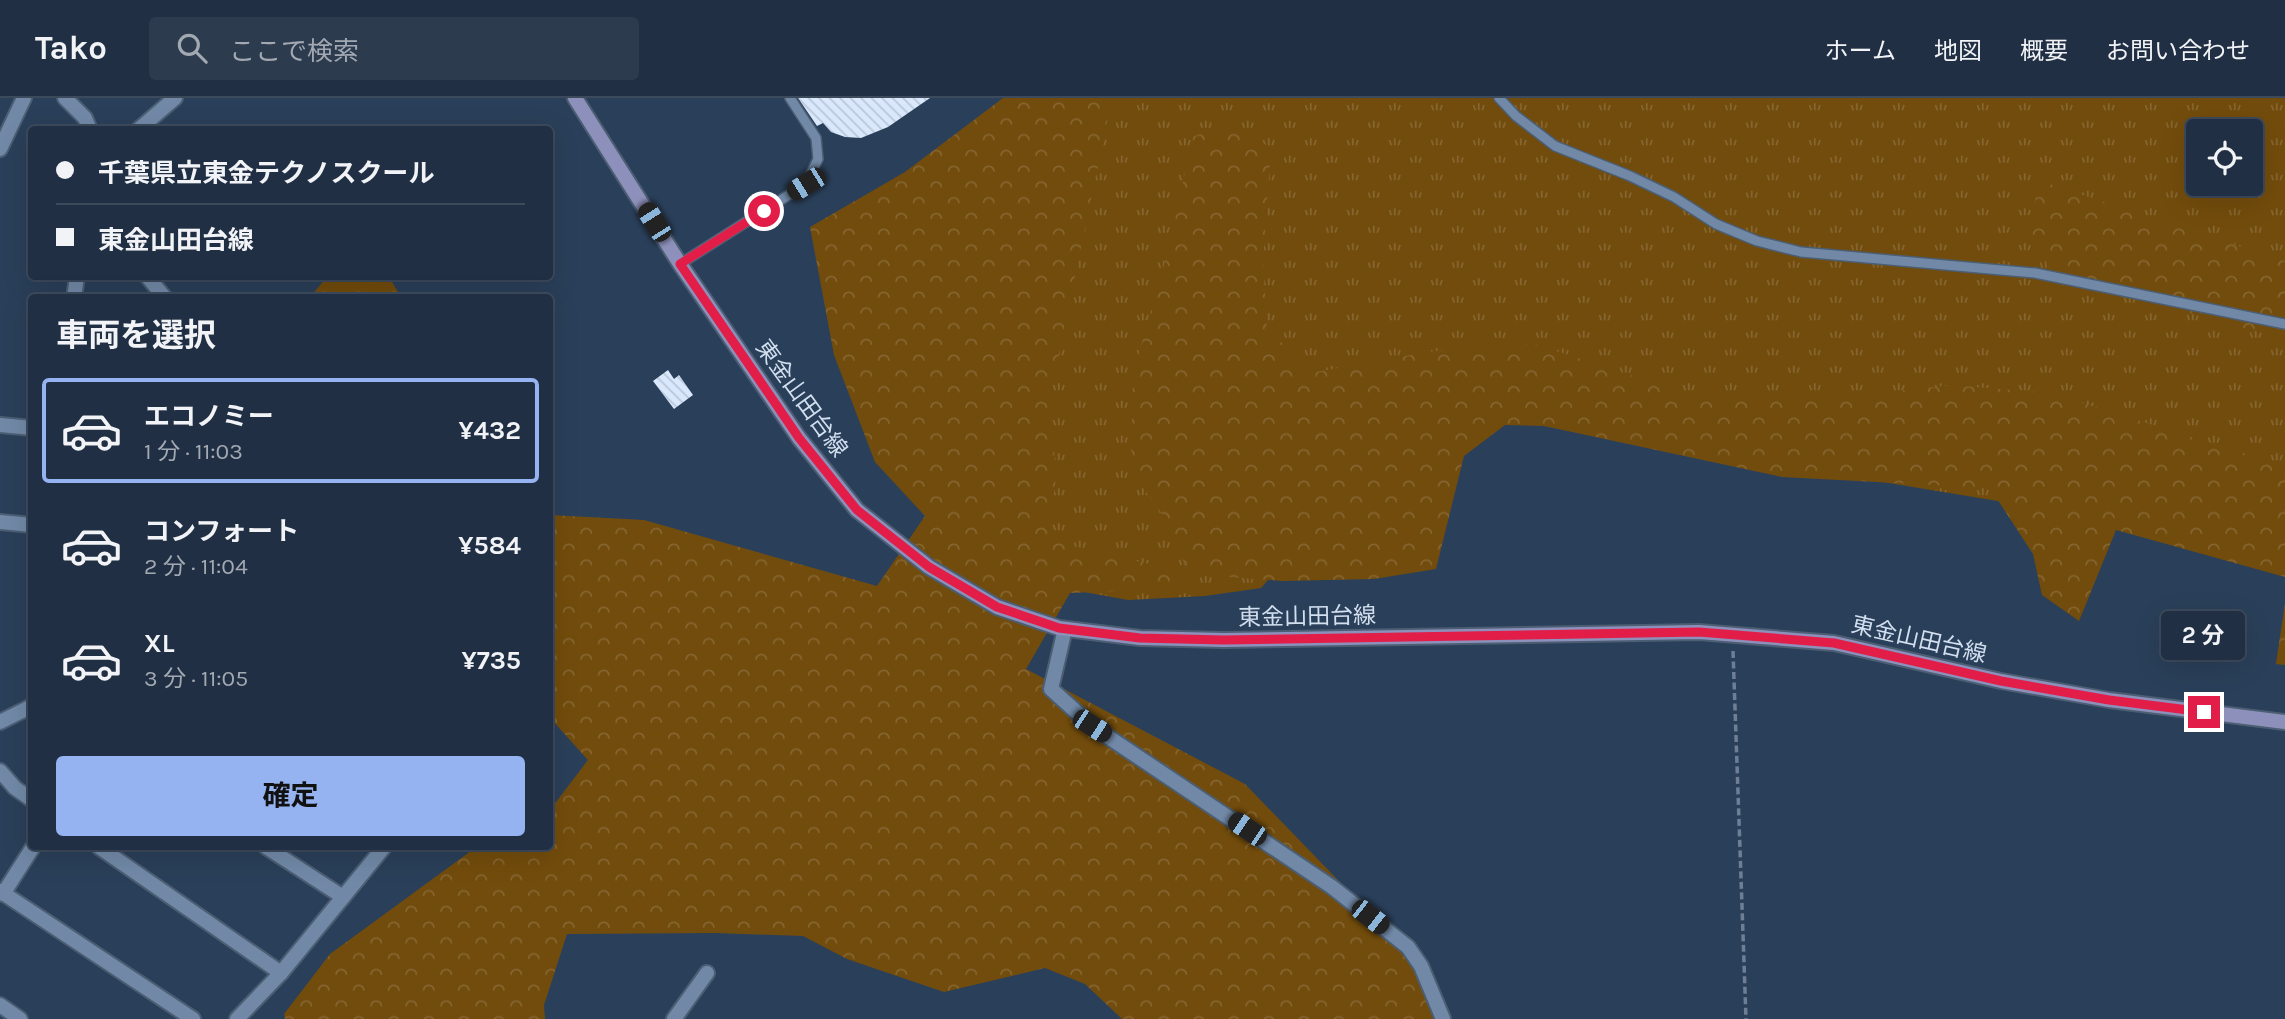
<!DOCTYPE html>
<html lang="ja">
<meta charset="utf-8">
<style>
:root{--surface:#202f43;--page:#2d3b4e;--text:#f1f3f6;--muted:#a2a9b2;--line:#3d4a5c;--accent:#95b2f1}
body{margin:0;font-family:Karla,"Noto Sans JP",sans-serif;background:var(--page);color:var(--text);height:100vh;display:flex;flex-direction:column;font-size:26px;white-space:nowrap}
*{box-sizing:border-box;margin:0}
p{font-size:23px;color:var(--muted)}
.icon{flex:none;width:38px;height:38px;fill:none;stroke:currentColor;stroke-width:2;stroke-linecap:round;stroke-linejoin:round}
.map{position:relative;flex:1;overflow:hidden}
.drawer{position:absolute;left:28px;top:196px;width:525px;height:556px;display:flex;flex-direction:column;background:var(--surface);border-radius:7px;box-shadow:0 7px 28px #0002,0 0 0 2px var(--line)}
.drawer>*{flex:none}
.guide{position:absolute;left:28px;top:28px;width:525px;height:154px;border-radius:7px;box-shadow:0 7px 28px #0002,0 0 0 2px var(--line);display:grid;align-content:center;height:154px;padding:0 28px;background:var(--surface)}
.fabs{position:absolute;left:2186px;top:21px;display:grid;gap:14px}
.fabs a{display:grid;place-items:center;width:77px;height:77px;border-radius:7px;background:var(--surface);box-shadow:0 7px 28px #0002,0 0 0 2px var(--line);font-size:35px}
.end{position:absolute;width:32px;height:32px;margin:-16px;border:9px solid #e11d48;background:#fff;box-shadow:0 0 0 4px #fff}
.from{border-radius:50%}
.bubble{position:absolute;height:49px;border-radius:7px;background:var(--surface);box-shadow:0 7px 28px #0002,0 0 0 2px var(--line);font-size:23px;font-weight:700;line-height:49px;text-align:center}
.car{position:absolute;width:21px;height:42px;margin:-21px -10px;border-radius:9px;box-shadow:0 0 5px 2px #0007;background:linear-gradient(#222 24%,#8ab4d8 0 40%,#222 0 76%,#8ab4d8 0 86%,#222 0)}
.guide b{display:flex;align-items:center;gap:24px;height:66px;font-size:26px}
.guide b+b{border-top:2px solid var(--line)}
.guide i{width:18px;height:18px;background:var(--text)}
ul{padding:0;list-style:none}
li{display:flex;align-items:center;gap:21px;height:105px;margin:0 14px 10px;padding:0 14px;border:4px solid transparent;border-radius:7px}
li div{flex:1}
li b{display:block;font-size:26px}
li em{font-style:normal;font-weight:700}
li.current{border-color:var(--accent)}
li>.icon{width:63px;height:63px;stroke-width:1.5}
h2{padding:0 28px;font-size:32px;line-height:84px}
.cta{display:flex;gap:14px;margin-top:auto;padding:14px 28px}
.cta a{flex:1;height:80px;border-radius:7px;background:var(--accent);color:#111;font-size:28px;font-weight:700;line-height:80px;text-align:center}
header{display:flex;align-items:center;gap:42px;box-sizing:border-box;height:98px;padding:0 35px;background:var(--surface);border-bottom:2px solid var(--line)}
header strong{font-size:33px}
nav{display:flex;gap:38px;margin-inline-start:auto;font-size:24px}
.search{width:490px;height:63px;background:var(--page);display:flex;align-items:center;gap:18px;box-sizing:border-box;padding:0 24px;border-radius:7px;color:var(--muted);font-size:26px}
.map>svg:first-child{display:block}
.grass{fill:url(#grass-tufts);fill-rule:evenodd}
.forest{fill:url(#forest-crowns)}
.building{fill:url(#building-back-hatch)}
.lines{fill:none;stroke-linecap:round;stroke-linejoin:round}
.service-casing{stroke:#4b5e73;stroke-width:12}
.minor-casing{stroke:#4b5e73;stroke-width:18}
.secondary-casing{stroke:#4b5e73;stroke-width:18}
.path{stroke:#6e7f95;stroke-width:3.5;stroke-dasharray:7 3.5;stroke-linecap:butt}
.service{stroke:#7189a7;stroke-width:9}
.minor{stroke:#7189a7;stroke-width:14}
.secondary{stroke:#8d90ba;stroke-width:14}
.route{stroke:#e11d48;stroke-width:9}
.labels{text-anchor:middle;stroke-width:7;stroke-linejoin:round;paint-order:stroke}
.street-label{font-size:23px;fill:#d2dfef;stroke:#2a3f59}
</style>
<header>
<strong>Tako</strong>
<div class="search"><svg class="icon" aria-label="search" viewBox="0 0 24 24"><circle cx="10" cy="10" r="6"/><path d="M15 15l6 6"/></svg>ここで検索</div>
<nav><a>ホーム</a><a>地図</a><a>概要</a><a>お問い合わせ</a></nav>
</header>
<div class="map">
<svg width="2285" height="921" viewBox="0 0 2285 921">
<defs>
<pattern id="grass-tufts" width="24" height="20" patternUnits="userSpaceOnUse" patternTransform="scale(1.75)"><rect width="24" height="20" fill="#724c0c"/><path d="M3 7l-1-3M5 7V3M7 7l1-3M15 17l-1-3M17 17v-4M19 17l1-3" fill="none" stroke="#856530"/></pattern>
<pattern id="forest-crowns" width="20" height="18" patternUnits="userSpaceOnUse" patternTransform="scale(1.75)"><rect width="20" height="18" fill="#724c0c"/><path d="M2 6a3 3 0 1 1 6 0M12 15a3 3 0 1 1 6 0" fill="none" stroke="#856530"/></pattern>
<pattern id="building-back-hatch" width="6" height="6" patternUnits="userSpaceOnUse" patternTransform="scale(1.75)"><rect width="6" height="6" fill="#d9e8fc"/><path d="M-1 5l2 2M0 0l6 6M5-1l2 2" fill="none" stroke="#bac7d8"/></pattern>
</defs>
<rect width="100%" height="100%" fill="#2a3f59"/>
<!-- grass -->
<path class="grass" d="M1087,0H2285V466L2070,415L1502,321L1340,398L1261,490L1205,498L1128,502L1051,488L1035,414L1048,264ZM2198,33H2250V86H2198Z"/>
<!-- forest -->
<g class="forest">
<polygon points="1003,0 1112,0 1047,313 1057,371 1048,442 1149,466 1188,490 1070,495 1026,571 1245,686 1421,868 1442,921 1122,921 1085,886 1045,870 944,894 847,861 803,838 715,835 567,836 544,907 545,921 285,921 284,916 330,856 475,750 550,749 550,712 588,662 550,620 550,417 644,422 877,488 925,418 875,364 834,257 810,129 905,74"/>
<polygon points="1230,25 1271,50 1263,163 1267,229 1310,275 1434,253 1535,246 1685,295 1835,301 1951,287 2050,295 2285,368 2285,479 2116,432 2079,523 2042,497 2033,456 1990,390 1782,379 1544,328 1505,327 1464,358 1436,471 1374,481 1282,483 1189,476 1164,419 1131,373 1133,276 1171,142 1192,39"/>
<polygon points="2040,83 2285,163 2285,241 2054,179 2028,130"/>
<polygon points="328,178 389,179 401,199 310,199"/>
<polygon points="2285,505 2285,567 2276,566"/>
</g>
<!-- building -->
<g class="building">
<polygon points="798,0 930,0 888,29 861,40 845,39 831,34 823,25 817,28"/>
<polygon points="668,272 674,281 679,277 693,297 674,311 653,283"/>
</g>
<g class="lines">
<!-- service casing -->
<g class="service-casing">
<g id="service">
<polyline points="1499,0 1516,18 1555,48 1630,78 1674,99 1716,126 1757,143 1801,154 2035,175 2285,226"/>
<polyline points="680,166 806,86 818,61 816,40 790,0"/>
</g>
</g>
<!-- minor casing -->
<g class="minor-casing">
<g id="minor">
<polyline points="65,0 85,20 90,32"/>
<polyline points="138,32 175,0"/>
<polyline points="0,51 24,0"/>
<polyline points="147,178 165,200"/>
<polyline points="74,200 77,178"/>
<polyline points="0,327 32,330"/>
<polyline points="0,424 32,427"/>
<polyline points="1065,531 1051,591 1092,628 1332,789 1408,849 1421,868 1443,921"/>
<polyline points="0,624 32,608"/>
<polyline points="0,673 15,690 32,702"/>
<polyline points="99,749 281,875"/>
<polyline points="266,749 343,799"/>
<polyline points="0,793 193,921"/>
<polyline points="3,796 33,749"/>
<polyline points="0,907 20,921"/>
<polyline points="237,921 281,875 384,749"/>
<polyline points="674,921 707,875"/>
</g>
</g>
<!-- secondary casing -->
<g class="secondary-casing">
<polyline id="secondary" points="575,0 680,166 799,340 857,412 929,469 997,509 1059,530 1140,540 1224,542 1699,534 1834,545 2001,583 2109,602 2285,624"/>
</g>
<!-- path -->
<polyline class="path" points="1733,553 1746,921"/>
<!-- service -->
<use href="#service" class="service"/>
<!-- minor -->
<use href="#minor" class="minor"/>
<!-- secondary -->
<use href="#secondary" class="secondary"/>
</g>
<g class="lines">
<!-- route -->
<polyline class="route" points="764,113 680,166 799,340 857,412 929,469 997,509 1059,530 1140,540 1224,542 1699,534 1834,545 2001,583 2109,602 2204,614"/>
</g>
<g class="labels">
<!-- street labels -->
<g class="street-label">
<text transform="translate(802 300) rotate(54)" y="8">東金山田台線</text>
<text transform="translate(1307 518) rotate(-1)" y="8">東金山田台線</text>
<text transform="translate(1919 541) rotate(13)" y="8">東金山田台線</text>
</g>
</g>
</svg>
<div class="fabs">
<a><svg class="icon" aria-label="locate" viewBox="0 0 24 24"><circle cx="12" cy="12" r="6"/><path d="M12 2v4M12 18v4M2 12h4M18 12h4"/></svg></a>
</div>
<i class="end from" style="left:764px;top:113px"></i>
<i class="end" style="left:2204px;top:614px"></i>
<div class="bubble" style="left:2161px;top:513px;width:84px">2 分</div>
<i class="car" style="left:806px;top:86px;rotate:238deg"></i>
<i class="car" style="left:654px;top:124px;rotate:328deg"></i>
<i class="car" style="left:1092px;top:628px;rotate:123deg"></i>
<i class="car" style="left:1247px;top:731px;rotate:304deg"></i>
<i class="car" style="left:1370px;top:819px;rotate:128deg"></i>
<div class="guide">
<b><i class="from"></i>千葉県立東金テクノスクール</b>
<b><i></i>東金山田台線</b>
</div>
<section class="drawer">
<h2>車両を選択</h2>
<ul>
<li class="current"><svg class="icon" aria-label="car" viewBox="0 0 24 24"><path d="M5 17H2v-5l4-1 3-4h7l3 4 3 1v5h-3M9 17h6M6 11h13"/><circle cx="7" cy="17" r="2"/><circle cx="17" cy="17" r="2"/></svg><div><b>エコノミー</b><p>1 分 · 11:03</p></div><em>¥432</em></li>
<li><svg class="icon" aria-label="car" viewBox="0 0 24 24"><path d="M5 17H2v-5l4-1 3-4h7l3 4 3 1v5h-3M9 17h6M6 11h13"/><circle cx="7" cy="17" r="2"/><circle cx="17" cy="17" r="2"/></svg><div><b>コンフォート</b><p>2 分 · 11:04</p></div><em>¥584</em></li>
<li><svg class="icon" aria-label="car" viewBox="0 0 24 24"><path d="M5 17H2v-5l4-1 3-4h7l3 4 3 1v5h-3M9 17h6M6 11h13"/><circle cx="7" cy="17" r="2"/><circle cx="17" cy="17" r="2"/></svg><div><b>XL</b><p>3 分 · 11:05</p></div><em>¥735</em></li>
</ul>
<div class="cta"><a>確定</a></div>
</section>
</div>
